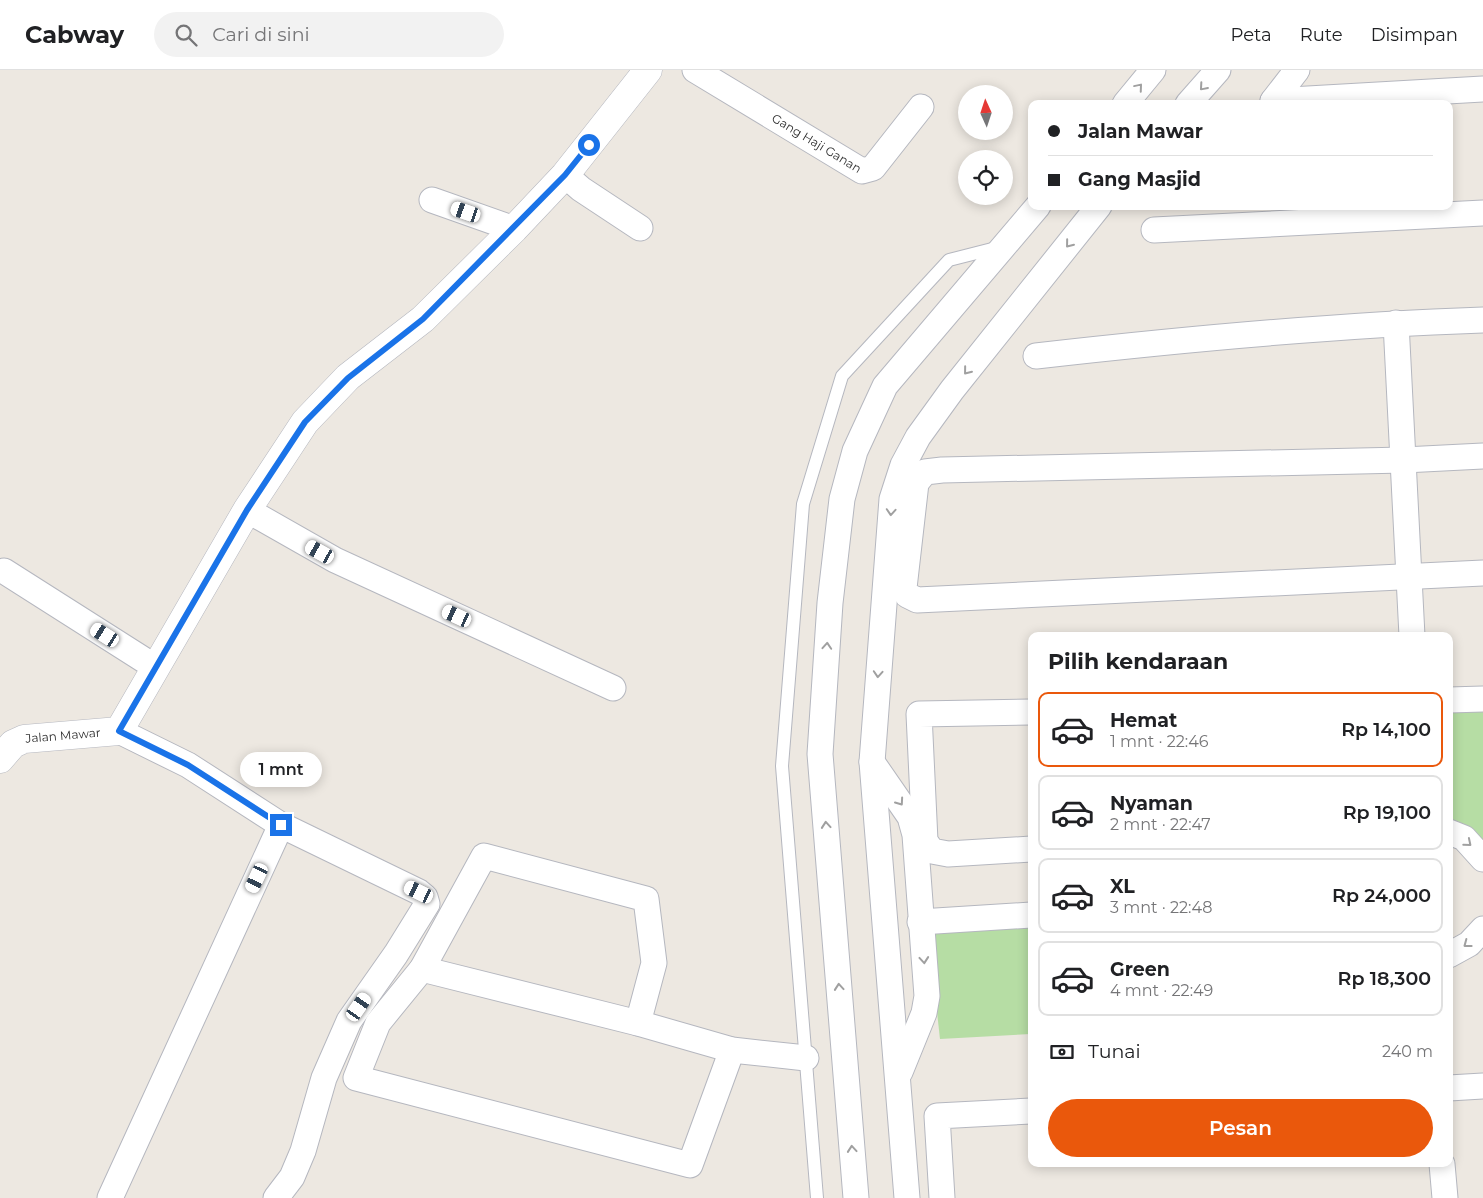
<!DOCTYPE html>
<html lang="id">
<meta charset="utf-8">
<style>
:root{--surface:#fff;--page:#f2f2f2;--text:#202124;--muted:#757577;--line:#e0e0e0;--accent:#ea580c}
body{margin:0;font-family:Montserrat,sans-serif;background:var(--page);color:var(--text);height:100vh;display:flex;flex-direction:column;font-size:19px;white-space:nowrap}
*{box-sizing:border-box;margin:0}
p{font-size:16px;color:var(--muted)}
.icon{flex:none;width:28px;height:28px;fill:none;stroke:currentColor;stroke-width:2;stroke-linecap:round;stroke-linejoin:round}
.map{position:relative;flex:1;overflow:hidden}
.side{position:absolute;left:1028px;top:562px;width:425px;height:535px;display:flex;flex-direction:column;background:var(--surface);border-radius:10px;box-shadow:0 2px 12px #0003}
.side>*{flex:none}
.top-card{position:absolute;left:1028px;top:30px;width:425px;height:110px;border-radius:10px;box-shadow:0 2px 12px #0003;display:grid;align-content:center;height:110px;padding:0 20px;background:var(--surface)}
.needle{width:32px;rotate:357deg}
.buttons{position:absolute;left:958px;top:15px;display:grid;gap:10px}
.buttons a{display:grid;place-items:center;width:55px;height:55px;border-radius:50%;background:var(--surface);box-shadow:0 2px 12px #0003;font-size:25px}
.end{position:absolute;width:22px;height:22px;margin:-11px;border:6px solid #1a73e8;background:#fff;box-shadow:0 0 0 2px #fff}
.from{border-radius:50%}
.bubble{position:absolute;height:35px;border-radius:18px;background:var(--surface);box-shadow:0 2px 12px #0003;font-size:16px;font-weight:600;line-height:35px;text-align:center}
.car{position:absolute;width:15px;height:30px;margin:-15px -8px;border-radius:6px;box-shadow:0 0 4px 1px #0007;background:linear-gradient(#fff 24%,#345 0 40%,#fff 0 76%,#345 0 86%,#fff 0)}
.top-card b{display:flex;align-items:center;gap:18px;height:48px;font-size:19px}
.top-card b+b{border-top:1px solid var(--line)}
.top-card i{width:12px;height:12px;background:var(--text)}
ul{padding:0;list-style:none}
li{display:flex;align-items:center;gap:15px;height:75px;margin:0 10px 8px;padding:0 10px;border:2px solid var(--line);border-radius:10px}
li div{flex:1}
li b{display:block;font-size:19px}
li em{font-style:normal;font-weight:600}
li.selected{border-color:var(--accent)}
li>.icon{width:45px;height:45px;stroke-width:1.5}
h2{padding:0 20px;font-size:22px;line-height:60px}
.pay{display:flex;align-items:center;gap:12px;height:55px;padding:0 20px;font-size:19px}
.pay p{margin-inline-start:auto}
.cta{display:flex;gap:10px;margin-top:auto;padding:10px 20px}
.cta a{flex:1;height:58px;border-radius:30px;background:var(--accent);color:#fff;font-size:20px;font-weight:600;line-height:58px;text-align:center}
header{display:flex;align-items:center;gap:30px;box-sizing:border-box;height:70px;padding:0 25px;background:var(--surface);border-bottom:1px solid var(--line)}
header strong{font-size:24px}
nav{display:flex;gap:28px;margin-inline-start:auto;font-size:18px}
.search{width:350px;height:45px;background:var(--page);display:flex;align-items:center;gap:12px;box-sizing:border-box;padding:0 18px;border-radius:28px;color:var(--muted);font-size:19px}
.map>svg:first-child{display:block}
.green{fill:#b6dda4}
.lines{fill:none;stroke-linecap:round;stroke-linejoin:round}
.service-casing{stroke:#b5b7bf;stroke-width:14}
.minor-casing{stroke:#b5b7bf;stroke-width:27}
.tertiary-casing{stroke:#b5b7bf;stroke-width:29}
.service{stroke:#fff;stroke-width:12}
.minor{stroke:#fff;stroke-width:25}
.tertiary{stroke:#fff;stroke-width:28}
.oneway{stroke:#a0a0a0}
.route{stroke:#1a73e8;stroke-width:6}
.labels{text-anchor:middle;stroke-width:4;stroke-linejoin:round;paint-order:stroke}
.street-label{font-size:12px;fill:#2d2d2d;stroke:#fff}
</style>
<header>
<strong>Cabway</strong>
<div class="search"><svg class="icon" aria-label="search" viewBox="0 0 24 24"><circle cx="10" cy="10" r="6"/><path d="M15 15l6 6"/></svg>Cari di sini</div>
<nav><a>Peta</a><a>Rute</a><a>Disimpan</a></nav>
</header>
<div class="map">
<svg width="1483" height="1128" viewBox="0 0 1483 1128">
<rect width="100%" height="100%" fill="#ede8e1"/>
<!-- green -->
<g class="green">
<polygon points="1483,641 1483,776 1449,753 1449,643"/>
<polygon points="1031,854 1031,964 940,969 928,861"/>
</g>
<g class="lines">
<!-- service casing -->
<g class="service-casing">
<polyline id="service" points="817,1128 782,696 803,434 842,306 949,190 1000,177"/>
</g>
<!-- minor casing -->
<g class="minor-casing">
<g id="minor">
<path id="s1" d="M695,0L862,101L873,98L921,37"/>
<polyline points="1273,31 1483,19"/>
<polyline points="1273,31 1297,0"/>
<polyline points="1125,34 1153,0"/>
<polyline points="1188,34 1218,0"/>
<polyline points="565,105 581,119 640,158"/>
<polyline points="432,130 514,159"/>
<polyline points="1154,160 1483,143"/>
<polyline points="1396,253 1412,566"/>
<path d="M1036,286C1185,269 1334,255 1483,250"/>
<polyline points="1483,386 1404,390 942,400 925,402 916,413 904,518 907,525 917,530 1483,503"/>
<polyline points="247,440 335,490 613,618"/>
<polyline points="4,501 155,597"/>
<polyline points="1449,630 1483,629"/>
<polyline points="1031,642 919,644 925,771 932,781 948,784 1031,779"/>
<polyline points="119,661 188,695 281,755 419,822 425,827 427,834 396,884 349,951 324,1008 303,1081 292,1107 276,1128"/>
<polyline points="872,692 910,747 915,765 927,926 924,943 900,1002"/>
<polyline points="1449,762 1464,768 1483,789"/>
<polyline points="920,852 1031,845"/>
<polyline points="1449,885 1469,874 1483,859"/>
<polyline points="422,899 638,953 732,980 806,988"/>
<polyline points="638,953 654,893 646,829 484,786 422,899 378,953 356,1008 690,1095 732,980"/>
<polyline points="1449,1018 1483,1016"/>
<polyline points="1442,1094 1445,1128"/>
<polyline points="110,1128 281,755"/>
<polyline points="856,1128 820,684 830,533 842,429 855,381 885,316 1038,136"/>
<polyline points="907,1128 872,692 892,429 903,395 918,367 952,320 1099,136"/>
<polyline points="942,1128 937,1046 1031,1041"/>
</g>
</g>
<!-- tertiary casing -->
<g class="tertiary-casing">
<g id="tertiary">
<path id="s2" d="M0,689L13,674L24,669L119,661L247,440L305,352L348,307L423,249L514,159L565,105L648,0"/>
</g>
</g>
<!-- service -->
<use href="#service" class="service"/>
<!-- minor -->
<use href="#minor" class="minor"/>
<!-- tertiary -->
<use href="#tertiary" class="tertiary"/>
</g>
<!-- one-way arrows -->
<defs><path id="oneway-chevron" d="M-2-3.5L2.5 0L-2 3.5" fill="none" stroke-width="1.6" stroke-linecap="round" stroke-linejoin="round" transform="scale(1.25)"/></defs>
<g class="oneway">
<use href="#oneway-chevron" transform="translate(1139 17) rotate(-50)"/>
<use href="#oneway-chevron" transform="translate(1203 17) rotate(131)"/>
<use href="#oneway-chevron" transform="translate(1069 174) rotate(129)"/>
<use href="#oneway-chevron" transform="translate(967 301) rotate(129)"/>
<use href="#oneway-chevron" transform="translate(891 442) rotate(94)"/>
<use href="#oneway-chevron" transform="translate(827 576) rotate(-86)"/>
<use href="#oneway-chevron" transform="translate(878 604) rotate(94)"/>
<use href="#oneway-chevron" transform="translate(900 732) rotate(55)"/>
<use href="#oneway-chevron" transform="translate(826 755) rotate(-95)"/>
<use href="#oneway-chevron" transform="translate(1468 773) rotate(40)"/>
<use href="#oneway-chevron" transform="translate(1467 874) rotate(143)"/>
<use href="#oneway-chevron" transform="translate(924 890) rotate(85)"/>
<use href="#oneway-chevron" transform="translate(839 917) rotate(-95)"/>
<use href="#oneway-chevron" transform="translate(852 1079) rotate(-95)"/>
</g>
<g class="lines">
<!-- route -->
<polyline class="route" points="281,755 188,695 119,661 247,440 305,352 348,308 423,249 565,105 589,75"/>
</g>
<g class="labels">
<!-- street labels -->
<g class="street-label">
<text dy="4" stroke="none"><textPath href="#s1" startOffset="142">Gang Haji Ganan</textPath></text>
<text dy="4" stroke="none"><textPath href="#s2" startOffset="71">Jalan Mawar</textPath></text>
</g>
</g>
</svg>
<div class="buttons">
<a><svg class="needle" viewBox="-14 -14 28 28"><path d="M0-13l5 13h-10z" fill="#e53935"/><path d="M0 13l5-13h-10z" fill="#757577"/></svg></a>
<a><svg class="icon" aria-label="locate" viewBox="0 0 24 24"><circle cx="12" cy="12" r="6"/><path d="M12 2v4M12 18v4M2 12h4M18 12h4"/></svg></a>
</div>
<i class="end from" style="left:589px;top:75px"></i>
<i class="end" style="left:281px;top:755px"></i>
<div class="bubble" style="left:240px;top:682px;width:82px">1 mnt</div>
<i class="car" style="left:466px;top:142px;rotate:289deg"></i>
<i class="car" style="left:320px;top:482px;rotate:299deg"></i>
<i class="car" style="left:457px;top:546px;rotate:295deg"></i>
<i class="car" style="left:105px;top:565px;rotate:302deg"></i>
<i class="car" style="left:257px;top:808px;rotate:205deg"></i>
<i class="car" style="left:419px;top:822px;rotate:296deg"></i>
<i class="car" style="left:359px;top:937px;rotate:35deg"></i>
<div class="top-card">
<b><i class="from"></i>Jalan Mawar</b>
<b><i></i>Gang Masjid</b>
</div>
<section class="side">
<h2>Pilih kendaraan</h2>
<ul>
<li class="selected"><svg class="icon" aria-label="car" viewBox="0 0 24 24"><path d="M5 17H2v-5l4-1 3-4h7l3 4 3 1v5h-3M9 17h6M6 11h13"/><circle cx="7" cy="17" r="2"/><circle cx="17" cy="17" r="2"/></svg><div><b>Hemat</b><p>1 mnt · 22:46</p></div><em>Rp 14,100</em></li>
<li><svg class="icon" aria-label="car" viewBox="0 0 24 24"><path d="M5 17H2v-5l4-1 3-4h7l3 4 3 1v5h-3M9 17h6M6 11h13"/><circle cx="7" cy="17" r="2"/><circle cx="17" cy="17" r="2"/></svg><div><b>Nyaman</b><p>2 mnt · 22:47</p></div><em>Rp 19,100</em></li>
<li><svg class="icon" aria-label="car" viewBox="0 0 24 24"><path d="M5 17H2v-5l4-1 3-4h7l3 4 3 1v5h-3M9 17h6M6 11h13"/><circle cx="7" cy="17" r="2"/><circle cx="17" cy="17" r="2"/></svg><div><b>XL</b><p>3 mnt · 22:48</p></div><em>Rp 24,000</em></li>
<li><svg class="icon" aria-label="car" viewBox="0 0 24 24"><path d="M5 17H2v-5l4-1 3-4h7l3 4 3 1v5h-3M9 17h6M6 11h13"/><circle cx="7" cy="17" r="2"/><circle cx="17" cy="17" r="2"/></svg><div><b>Green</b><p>4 mnt · 22:49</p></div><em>Rp 18,300</em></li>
</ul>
<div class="pay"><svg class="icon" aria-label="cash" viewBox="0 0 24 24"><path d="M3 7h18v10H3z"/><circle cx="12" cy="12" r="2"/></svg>Tunai<p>240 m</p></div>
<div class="cta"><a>Pesan</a></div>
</section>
</div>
